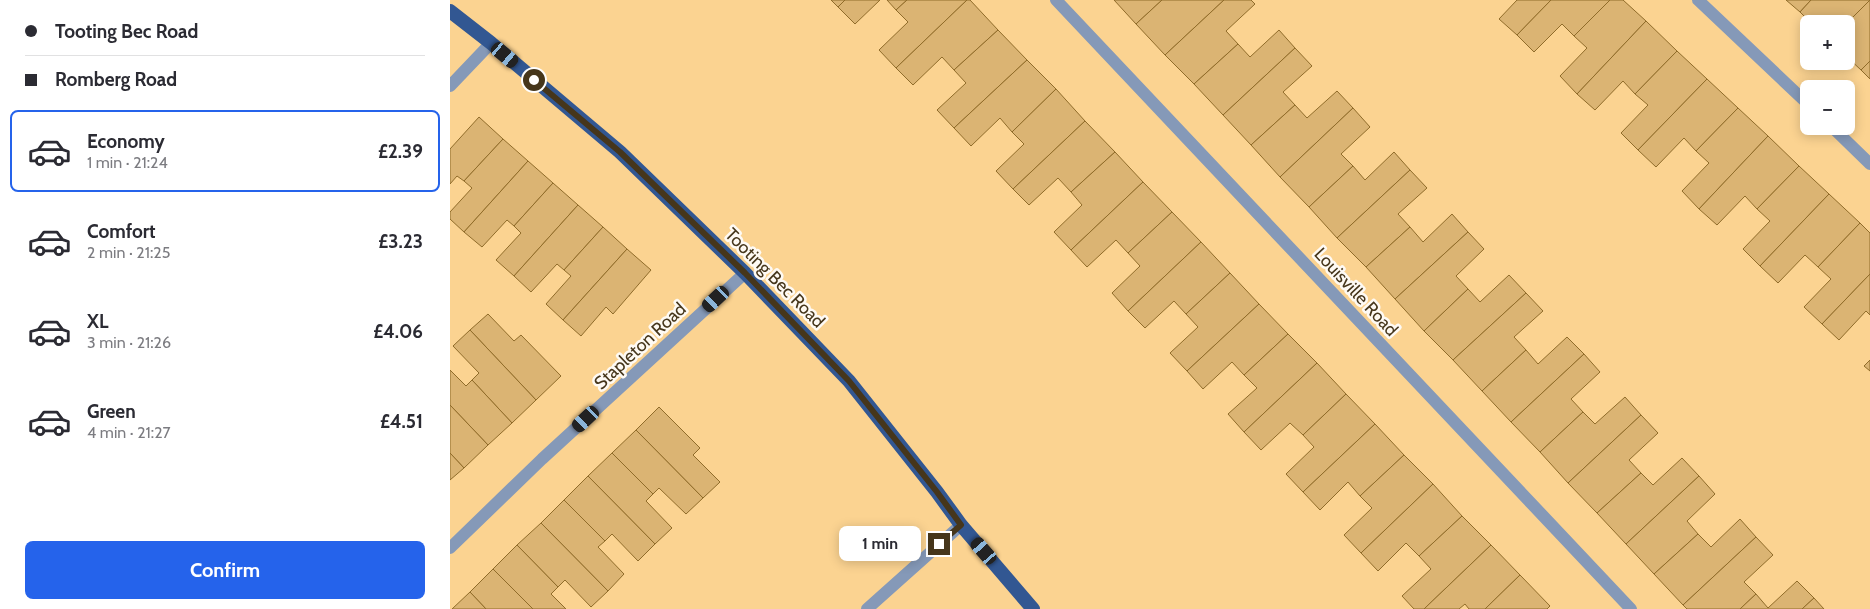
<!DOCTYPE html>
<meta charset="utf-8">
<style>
:root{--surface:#fff;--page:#f7f7f7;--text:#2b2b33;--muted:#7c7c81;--line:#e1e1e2;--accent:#2563eb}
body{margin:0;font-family:Cabin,sans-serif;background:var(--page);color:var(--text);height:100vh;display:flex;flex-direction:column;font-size:19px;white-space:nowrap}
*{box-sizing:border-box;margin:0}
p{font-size:16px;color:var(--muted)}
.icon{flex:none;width:28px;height:28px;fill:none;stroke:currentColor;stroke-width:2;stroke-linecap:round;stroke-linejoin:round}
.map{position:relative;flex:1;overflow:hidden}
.details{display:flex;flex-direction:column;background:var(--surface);width:450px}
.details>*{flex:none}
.banner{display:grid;align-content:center;height:110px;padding:0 25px;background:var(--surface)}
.controls{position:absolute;left:1350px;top:15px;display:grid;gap:10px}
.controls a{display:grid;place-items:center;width:55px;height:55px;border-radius:8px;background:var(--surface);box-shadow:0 2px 12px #0003;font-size:25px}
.end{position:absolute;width:22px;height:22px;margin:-11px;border:6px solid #46361b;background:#fff;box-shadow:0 0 0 2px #fff}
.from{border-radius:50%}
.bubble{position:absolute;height:35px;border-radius:8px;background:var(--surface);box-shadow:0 2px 12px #0003;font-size:16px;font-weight:800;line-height:35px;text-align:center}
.car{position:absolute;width:15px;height:30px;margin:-15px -8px;border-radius:6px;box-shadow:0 0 4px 1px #0007;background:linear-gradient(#222 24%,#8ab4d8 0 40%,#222 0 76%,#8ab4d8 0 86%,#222 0)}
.banner b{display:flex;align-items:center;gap:18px;height:48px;font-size:19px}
.banner b+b{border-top:1px solid var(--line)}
.banner i{width:12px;height:12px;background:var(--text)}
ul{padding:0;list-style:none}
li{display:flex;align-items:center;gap:15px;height:82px;margin:0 10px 8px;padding:0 15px;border:2px solid transparent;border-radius:8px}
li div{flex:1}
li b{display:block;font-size:19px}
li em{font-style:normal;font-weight:800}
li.selected{border-color:var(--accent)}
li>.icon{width:45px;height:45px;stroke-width:1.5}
.button{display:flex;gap:10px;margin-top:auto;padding:10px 25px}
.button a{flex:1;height:58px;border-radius:8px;background:var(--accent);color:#fff;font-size:20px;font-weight:800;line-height:58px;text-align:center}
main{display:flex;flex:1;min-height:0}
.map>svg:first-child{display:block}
.building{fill:#dbb473;stroke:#906c2a}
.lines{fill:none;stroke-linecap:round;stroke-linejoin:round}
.minor{stroke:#8599b8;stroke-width:12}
.trunk{stroke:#325792;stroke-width:14}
.route{stroke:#46361b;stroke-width:6}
.labels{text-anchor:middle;stroke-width:5;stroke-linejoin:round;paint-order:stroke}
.street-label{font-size:18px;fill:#46361b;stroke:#fefaf4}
</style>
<main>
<section class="details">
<div class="banner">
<b><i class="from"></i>Tooting Bec Road</b>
<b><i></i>Romberg Road</b>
</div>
<ul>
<li class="selected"><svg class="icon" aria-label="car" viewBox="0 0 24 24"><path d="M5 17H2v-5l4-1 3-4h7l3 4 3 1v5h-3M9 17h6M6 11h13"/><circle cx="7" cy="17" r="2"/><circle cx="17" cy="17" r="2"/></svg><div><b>Economy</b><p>1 min · 21:24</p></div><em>£2.39</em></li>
<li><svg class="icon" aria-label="car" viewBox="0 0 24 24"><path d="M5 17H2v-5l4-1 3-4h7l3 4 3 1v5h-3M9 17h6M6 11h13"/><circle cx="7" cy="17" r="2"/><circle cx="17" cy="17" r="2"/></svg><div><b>Comfort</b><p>2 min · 21:25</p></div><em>£3.23</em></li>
<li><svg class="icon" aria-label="car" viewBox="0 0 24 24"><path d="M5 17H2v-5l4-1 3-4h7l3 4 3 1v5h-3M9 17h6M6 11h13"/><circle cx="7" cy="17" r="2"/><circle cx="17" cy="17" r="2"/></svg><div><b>XL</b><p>3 min · 21:26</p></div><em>£4.06</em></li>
<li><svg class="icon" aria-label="car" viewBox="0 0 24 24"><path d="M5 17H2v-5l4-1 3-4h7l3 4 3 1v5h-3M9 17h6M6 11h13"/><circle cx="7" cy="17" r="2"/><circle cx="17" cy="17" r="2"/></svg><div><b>Green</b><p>4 min · 21:27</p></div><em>£4.51</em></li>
</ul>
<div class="button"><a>Confirm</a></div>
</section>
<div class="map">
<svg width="1420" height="609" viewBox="0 0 1420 609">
<rect width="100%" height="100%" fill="#fbd391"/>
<!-- building -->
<g class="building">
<polygon points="381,0 395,0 388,7"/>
<polygon points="395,0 430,0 405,24 388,7"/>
<polygon points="437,0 457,0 446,10"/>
<polygon points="457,0 517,0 446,68 429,50 458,22 446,10"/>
<polygon points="517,0 520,0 548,30 504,70 492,57 463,85 446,68"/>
<polygon points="664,0 712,0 686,24"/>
<polygon points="712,0 774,0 715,55 686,24"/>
<polygon points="774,0 801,0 805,4 776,31 788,44 744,84 715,55"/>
<polygon points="1067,0 1101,0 1067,35 1049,19"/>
<polygon points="1101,0 1160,0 1124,36 1112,24 1084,52 1067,35"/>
<polygon points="1160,0 1173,0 1196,21 1127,94 1110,76 1137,48 1124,36"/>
<polygon points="1336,0 1361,0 1350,12"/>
<polygon points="1361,0 1420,0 1396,24 1362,24 1350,12"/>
<polygon points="1420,0 1420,61 1411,70 1396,56 1396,24"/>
<polygon points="1196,21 1227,51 1185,94 1173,81 1145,110 1127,94"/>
<polygon points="548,30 577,60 504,128 487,110 516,83 504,70"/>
<polygon points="829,30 845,48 773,115 744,84 788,44 800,57"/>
<polygon points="845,48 862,66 833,92 845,105 801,145 773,115"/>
<polygon points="1227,51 1257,79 1188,150 1171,133 1198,105 1185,94"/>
<polygon points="577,60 606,89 562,132 550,118 521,146 504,128"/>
<polygon points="1420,61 1420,79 1411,70"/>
<polygon points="1257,79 1288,108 1246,151 1234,138 1206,167 1188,150"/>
<polygon points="606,89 635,121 563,189 546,171 574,144 562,132"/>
<polygon points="887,91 903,108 830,177 801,145 845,105 857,118"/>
<polygon points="903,108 920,127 891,154 903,166 859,207 830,177"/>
<polygon points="1288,108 1318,136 1249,209 1232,191 1259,163 1246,151"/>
<polygon points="29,117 53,139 14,181 7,176 0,184 0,149"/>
<polygon points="635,121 665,152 621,192 608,178 579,205 563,189"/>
<polygon points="1318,136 1349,166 1307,209 1295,196 1267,225 1249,209"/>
<polygon points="53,139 78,161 14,232 0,219 0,212 22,188 14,181"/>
<polygon points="665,152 693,182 621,250 604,232 632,205 621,192"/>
<polygon points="944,152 960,170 887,238 859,207 903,166 915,180"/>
<polygon points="78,161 103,183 64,226 57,220 32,247 14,232"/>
<polygon points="1349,166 1379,194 1310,266 1293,249 1320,221 1307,209"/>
<polygon points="960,170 977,188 948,214 960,227 916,267 887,238"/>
<polygon points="693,182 722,212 678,253 666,240 637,267 621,250"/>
<polygon points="103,183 128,205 64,276 46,260 71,233 64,226"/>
<polygon points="1379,194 1410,223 1368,267 1355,255 1328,283 1310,266"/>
<polygon points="128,205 153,227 114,270 107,264 81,292 64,276"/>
<polygon points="722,212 751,242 678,311 662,293 690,266 678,253"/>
<polygon points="1002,214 1018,232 945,299 916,267 960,227 973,242"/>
<polygon points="1410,223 1420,233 1420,274 1372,324 1354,307 1381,279 1368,267"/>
<polygon points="153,227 177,249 113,320 96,304 121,276 114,270"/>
<polygon points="1018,232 1034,249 1006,276 1018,289 974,331 945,299"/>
<polygon points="751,242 780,273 736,314 724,301 695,328 678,311"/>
<polygon points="177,249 201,270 163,314 156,307 131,336 113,320"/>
<polygon points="780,273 809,304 737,371 720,353 748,327 736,314"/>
<polygon points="1420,274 1420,315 1416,311 1389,340 1372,324"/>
<polygon points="1059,275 1076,293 1003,360 974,331 1018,289 1030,302"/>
<polygon points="1076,293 1093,311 1064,337 1076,350 1032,391 1003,360"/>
<polygon points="809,304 838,334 794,375 782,362 753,389 737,371"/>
<polygon points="38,314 64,341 71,335 111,376 86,400 20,330"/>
<polygon points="20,330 86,400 62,423 22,380 29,373 3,346"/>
<polygon points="838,334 867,363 794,432 778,414 807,388 794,375"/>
<polygon points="1117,337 1134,354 1061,422 1032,391 1076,350 1088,364"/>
<polygon points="1134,354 1150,372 1121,399 1133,412 1090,452 1061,422"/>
<polygon points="1420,360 1420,371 1414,366"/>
<polygon points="867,363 896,394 853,435 840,423 811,450 794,432"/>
<polygon points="0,370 16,386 22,380 62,423 38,445 0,405"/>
<polygon points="896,394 925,424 853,492 836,474 864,447 853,435"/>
<polygon points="1175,397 1191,415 1118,483 1090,452 1133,412 1145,424"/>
<polygon points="0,405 38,445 14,468 0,453"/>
<polygon points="209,407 250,448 243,455 270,482 253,498 186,430"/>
<polygon points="1191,415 1208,433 1179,460 1191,473 1147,513 1118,483"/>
<polygon points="925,424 954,455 910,496 898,482 870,510 853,492"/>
<polygon points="186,430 253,498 236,514 209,488 203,494 162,453"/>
<polygon points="0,453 14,468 0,480"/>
<polygon points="162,453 203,494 196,501 222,528 205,544 138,476"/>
<polygon points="954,455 983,484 911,553 894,535 922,508 910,496"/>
<polygon points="1232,458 1249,476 1176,544 1147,513 1191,473 1203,485"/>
<polygon points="138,476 205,544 188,561 162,534 155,541 114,500"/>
<polygon points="1249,476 1265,494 1237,521 1248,534 1204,574 1176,544"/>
<polygon points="983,484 1012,516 969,556 956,543 928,571 911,553"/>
<polygon points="114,500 155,541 148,547 174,574 158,591 91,523"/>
<polygon points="1012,516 1041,545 974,609 964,609 952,596 981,569 969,556"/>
<polygon points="1290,519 1306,537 1233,605 1204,574 1248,534 1261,547"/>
<polygon points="91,523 158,591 141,607 115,580 108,587 67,545"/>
<polygon points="1306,537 1323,555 1294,582 1306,594 1290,609 1237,609 1233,605"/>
<polygon points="67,545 108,587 101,594 116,609 83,609 43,569"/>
<polygon points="1041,545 1070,575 1035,609 1019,609 1015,604 1009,609 974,609"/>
<polygon points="43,569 83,609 36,609 20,592"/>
<polygon points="1070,575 1100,606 1097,609 1035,609"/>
<polygon points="1347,581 1364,598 1352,609 1290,609 1306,594 1318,608"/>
<polygon points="20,592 36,609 2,609"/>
<polygon points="1364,598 1374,609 1352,609"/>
</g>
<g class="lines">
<!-- minor -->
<g class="minor">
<polyline points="606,0 1181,609"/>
<polyline points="1248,0 1359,105"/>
<polyline points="0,86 41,43"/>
<polyline points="1381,126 1420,164"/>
<polyline points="0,548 92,459 295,273"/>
<polyline points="417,609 511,525"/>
</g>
<!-- trunk -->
<polyline class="trunk" points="0,11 41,43 170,152 295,273 399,381 487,492 511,525 583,609"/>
</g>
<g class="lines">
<!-- route -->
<polyline class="route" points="84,80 170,152 295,273 399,381 487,492 511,525 489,544"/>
</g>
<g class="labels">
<!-- street labels -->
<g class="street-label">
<text transform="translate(325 278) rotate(45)" y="6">Tooting Bec Road</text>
<text transform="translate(906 292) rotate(47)" y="6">Louisville Road</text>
<text transform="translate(190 346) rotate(-43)" y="6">Stapleton Road</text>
</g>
</g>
</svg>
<div class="controls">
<a>+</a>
<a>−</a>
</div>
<i class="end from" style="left:84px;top:80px"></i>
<i class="end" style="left:489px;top:544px"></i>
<div class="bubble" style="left:389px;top:526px;width:82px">1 min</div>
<i class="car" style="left:55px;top:55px;rotate:130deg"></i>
<i class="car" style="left:266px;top:299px;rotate:227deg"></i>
<i class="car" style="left:136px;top:419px;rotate:227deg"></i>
<i class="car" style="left:534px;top:551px;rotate:319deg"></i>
</div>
</main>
